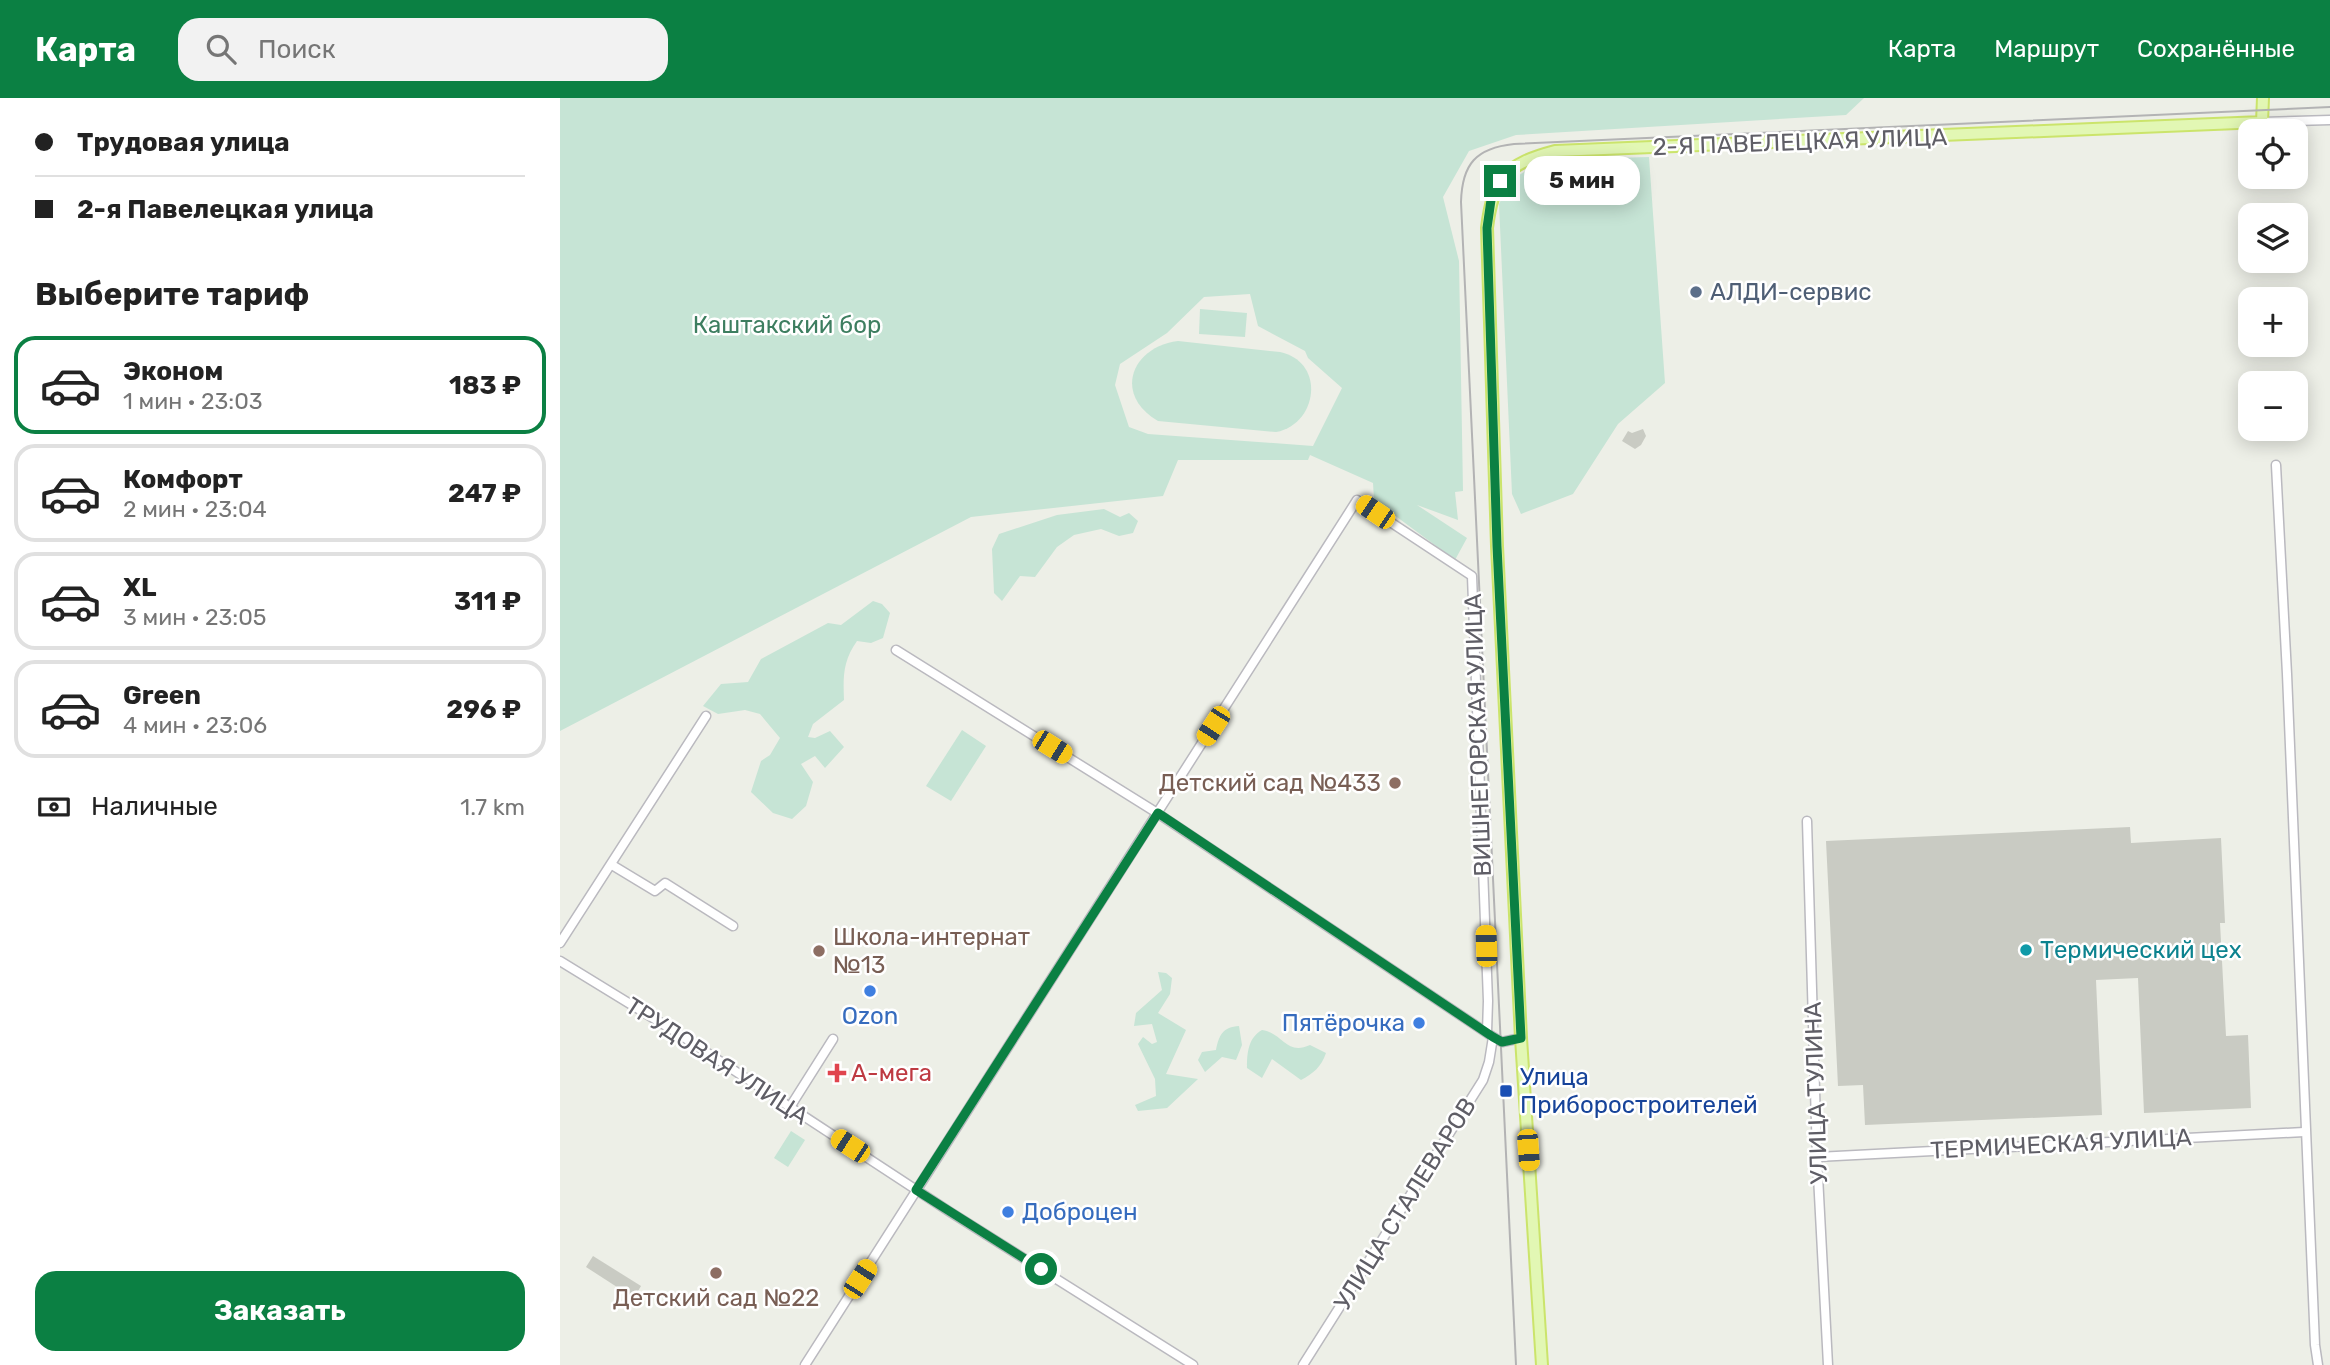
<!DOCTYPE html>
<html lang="ru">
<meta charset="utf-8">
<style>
:root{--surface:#fff;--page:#f2f2f2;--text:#222;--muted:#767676;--line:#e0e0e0;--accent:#0b8043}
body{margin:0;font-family:Rubik,sans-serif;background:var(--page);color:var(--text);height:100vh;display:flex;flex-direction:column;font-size:26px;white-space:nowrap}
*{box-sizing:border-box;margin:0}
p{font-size:23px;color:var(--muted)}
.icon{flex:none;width:38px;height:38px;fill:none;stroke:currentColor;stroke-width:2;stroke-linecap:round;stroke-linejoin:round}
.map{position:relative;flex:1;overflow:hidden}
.details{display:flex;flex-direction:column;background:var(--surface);width:560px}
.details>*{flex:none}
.top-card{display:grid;align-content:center;height:154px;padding:0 35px;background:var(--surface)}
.controls{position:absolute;left:1678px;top:21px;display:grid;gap:14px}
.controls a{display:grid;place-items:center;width:70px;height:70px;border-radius:14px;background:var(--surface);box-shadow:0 4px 18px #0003;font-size:35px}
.end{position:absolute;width:32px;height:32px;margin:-16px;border:9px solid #0b8043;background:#fff;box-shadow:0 0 0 4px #fff}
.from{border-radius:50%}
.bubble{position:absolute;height:49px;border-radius:21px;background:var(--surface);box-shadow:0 4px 18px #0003;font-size:23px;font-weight:700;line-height:49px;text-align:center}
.car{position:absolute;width:21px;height:42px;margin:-21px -10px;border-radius:9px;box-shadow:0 0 5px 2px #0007;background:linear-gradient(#f5c518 24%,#345 0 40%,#f5c518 0 76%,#345 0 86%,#f5c518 0)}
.top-card b{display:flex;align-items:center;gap:24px;height:66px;font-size:26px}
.top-card b+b{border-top:2px solid var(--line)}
.top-card i{width:18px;height:18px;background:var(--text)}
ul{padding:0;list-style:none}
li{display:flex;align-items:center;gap:21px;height:98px;margin:0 14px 10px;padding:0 21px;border:4px solid var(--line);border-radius:21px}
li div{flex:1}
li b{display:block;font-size:26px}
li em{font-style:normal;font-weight:700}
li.on{border-color:var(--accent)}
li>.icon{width:63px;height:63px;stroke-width:1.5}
h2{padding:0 35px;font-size:32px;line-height:84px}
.pay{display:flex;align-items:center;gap:18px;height:77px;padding:0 35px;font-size:26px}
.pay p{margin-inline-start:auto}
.primary-button{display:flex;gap:14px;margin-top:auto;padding:14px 35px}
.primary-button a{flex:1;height:80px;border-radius:21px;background:var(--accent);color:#fff;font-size:28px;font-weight:700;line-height:80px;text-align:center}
header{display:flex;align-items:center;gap:42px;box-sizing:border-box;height:98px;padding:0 35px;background:var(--accent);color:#fff}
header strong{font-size:33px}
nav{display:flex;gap:38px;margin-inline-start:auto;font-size:24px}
.search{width:490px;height:63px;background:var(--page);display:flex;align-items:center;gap:18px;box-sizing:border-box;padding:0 24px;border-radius:21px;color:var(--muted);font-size:26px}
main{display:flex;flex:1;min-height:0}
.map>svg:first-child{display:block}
.green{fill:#c6e4d5;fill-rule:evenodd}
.building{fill:#c9cbc3}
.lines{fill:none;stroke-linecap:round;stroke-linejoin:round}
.minor-casing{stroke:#bab9bf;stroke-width:11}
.major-casing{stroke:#cbe46b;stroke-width:14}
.minor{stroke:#fff;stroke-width:8}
.major{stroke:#e2f7b4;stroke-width:10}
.tram{stroke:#b3b3b4;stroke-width:2}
.route{stroke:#0b8043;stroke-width:9}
.service-dot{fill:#5c6f8a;stroke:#fff;stroke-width:2.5}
.education-dot{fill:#8d6e63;stroke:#fff;stroke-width:2.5}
.culture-dot{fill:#0f9aa8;stroke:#fff;stroke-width:2.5}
.shop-dot{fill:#3f7fe0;stroke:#fff;stroke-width:2.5}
.health-dot{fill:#e0444e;stroke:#fff;stroke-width:2.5}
.transit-dot{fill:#1a4fb4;stroke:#fff;stroke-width:2.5}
.labels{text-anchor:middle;stroke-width:5;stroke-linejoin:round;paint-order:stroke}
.street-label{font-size:24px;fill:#5f5e66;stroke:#fff}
.service-label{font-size:24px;fill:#4e5e75;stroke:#fff;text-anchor:start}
.park-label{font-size:24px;fill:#3d7e60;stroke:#fff}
.education-label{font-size:24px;fill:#785e54;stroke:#fff;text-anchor:end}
.culture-label{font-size:24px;fill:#0d838f;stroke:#fff;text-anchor:start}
.shop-label{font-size:24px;fill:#366cbe;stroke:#fff}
.health-label{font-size:24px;fill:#be3a42;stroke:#fff;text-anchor:start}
.transit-label{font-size:24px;fill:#164399;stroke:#fff;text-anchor:start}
</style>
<header>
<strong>Карта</strong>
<div class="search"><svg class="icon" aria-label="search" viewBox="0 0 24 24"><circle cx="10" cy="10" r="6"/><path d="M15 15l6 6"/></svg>Поиск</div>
<nav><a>Карта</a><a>Маршрут</a><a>Сохранённые</a></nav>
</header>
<main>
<section class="details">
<div class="top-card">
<b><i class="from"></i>Трудовая улица</b>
<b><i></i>2-я Павелецкая улица</b>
</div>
<h2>Выберите тариф</h2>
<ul>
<li class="on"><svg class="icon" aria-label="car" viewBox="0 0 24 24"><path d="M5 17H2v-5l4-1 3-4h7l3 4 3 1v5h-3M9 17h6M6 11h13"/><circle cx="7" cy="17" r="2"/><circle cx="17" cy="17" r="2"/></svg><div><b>Эконом</b><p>1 мин · 23:03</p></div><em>183 ₽</em></li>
<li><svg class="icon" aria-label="car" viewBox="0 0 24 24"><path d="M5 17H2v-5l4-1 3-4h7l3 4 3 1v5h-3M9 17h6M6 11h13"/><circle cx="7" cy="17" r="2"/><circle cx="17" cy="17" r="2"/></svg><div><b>Комфорт</b><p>2 мин · 23:04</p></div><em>247 ₽</em></li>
<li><svg class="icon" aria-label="car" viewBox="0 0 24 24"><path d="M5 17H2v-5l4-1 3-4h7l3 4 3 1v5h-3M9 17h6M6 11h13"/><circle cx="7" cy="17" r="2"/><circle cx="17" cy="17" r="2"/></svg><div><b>XL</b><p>3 мин · 23:05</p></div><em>311 ₽</em></li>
<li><svg class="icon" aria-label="car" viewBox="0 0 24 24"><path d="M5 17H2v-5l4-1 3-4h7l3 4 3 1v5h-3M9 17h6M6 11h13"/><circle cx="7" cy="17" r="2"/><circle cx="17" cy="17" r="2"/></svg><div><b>Green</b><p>4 мин · 23:06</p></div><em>296 ₽</em></li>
</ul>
<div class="pay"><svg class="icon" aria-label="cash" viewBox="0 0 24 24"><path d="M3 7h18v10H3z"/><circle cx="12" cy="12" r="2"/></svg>Наличные<p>1.7 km</p></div>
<div class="primary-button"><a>Заказать</a></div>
</section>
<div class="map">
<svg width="1770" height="1267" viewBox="0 0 1770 1267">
<rect width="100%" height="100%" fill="#edefe7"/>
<!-- green -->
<g class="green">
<path d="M0,0H1304L1286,17L956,37L909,53L883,99L899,163L903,393L895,394L898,422L857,407L907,440L895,462L814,402L813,385L750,357L748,362H618L603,398L411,419L0,633ZM690,196L698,228L745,253L748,260L782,290L753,348L588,336L569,329L555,287L560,266L607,235L644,199Z"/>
<polygon points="1089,59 1105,285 1058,326 1013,396 961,416 952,396 939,106 951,82 983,62"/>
<polygon points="640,211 687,215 685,239 639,236"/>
<path d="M618,243L720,254C766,264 758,326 716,334L598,323C553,297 571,249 618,243Z"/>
<polygon points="544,411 560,419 569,415 578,423 573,435 559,438 541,431 514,437 497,449 475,479 460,478 442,503 434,495 432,451 439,436 497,417"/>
<path d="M313,503L322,506L330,515L323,540L311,545L297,543C283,563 283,578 284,602L253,626L248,639L255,640L270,633L284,649L265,670L255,658L241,666L253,684L246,708L232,721L213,715L191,694L201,663L210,657L220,640L200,616L185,612L158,616L143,608L161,586L188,584L201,561L268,525L281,527Z"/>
<polygon points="402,632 426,648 391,703 366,688"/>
<polygon points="598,874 606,875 612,880 610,896 598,915 626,932 606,976 638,981 607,1010 578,1013 575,1007 596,998 595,981 578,946 583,939 592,946 597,944 592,926 574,928 576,915 602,892"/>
<path d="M679,928L682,947L676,962L662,959L645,974L638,962L642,954L656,952C659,937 663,929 679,928Z"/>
<path d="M702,932C723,935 726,958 750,947L766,955C761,969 754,975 741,982L712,961L702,980L687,970C687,955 688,940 702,932Z"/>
<polygon points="231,1033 245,1042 228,1069 214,1060"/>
</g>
<!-- building -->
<g class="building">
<polygon points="1083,331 1086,338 1081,347 1075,351 1062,343 1068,333 1072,335"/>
<polygon points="1570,729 1571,745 1661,740 1665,825 1660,825 1666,938 1688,937 1691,1010 1584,1015 1578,880 1536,882 1542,1017 1305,1027 1303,987 1278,988 1266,743"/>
<polygon points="33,1158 81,1188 74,1200 26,1169"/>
</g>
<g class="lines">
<!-- minor casing -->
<g class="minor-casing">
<g id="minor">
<polyline points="1702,24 1770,22"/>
<polyline points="1716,367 1727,576 1755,1247 1758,1267"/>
<polyline points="336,552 594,713 933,939 942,944 961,940"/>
<polyline points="1247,723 1257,1059 1268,1267"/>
<polyline points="52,767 95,793 105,785 173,828"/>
<polyline points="0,845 146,618"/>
<polyline points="0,863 111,931 390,1114 633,1267"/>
<polyline points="230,1009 273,941"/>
<polyline points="1257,1059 1744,1034"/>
<polyline points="245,1267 797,402 912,478 928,903 927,934"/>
<polyline points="743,1267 923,982 929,964 933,939"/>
</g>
</g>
<!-- major casing -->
<g class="major-casing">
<path id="major" d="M982,1267L961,940L937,448L927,130C933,80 946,66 995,53L1702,24L1703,0"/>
</g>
<!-- minor -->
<use href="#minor" class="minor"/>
<!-- major -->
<use href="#major" class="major"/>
<!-- tram -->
<path class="tram" d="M956,1267L901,104C902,66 916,50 954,46L1770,9"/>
</g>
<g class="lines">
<!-- route -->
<polyline class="route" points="481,1171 356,1092 598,715 933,939 942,944 961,940 937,448 927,130 931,102 940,83"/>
</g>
<!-- markers -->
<circle class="service-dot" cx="1136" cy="194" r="7"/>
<g class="education-dot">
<circle cx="835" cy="685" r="7"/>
<circle cx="259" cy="853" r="7"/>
<circle cx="156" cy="1175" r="7"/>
</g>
<circle class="culture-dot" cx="1466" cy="852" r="7"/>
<g class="shop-dot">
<circle cx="310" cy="893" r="7"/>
<circle cx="859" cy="925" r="7"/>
<circle cx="448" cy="1114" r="7"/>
</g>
<path class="health-dot" d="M273.5 964.5h7v7h7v7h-7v7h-7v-7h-7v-7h7z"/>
<rect class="transit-dot" x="939" y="986" width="14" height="14" rx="3.5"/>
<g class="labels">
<!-- street labels -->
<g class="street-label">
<text transform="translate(1240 44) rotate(-2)" y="8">2-Я ПАВЕЛЕЦКАЯ УЛИЦА</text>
<text transform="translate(918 637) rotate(-92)" y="8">ВИШНЕГОРСКАЯ УЛИЦА</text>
<text transform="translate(157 963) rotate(33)" y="8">ТРУДОВАЯ УЛИЦА</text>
<text transform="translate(1256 995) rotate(-92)" y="8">УЛИЦА ТУЛИНА</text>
<text transform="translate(1501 1046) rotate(-3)" y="8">ТЕРМИЧЕСКАЯ УЛИЦА</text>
<text transform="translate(845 1106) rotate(-58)" y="8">УЛИЦА СТАЛЕВАРОВ</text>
</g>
<!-- service labels -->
<g class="service-label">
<text x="1150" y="202">АЛДИ-сервис</text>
</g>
<!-- park labels -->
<g class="park-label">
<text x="227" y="235">Каштакский бор</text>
</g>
<!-- education labels -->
<g class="education-label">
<text x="821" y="693">Детский сад №433</text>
<text x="273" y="847" text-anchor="start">Школа-интернат<tspan x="273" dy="28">№13</tspan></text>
<text x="156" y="1208" text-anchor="middle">Детский сад №22</text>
</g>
<!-- culture labels -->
<g class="culture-label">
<text x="1480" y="860">Термический цех</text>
</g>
<!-- shop labels -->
<g class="shop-label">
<text x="310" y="926">Ozon</text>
<text x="845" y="933" text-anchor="end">Пятёрочка</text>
<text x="462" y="1122" text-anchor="start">Доброцен</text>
</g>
<!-- health labels -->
<g class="health-label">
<text x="291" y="983">А-мега</text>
</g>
<!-- transit labels -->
<g class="transit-label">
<text x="960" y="987">Улица<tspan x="960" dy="28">Приборостроителей</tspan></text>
</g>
</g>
</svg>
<div class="controls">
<a><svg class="icon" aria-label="locate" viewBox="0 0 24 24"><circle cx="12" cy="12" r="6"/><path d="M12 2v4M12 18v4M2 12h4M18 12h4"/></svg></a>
<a><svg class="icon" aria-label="layers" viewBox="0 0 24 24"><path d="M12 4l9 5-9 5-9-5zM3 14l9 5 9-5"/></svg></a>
<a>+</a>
<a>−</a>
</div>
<i class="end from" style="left:481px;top:1171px"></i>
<i class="end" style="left:940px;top:83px"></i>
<div class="bubble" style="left:964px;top:58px;width:116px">5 мин</div>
<i class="car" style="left:815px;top:414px;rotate:304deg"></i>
<i class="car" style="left:653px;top:628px;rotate:213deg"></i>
<i class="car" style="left:492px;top:649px;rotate:122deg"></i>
<i class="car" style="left:926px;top:848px;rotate:358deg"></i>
<i class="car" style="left:290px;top:1048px;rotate:303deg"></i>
<i class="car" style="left:968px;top:1052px;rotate:176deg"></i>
<i class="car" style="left:300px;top:1181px;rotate:33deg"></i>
</div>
</main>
